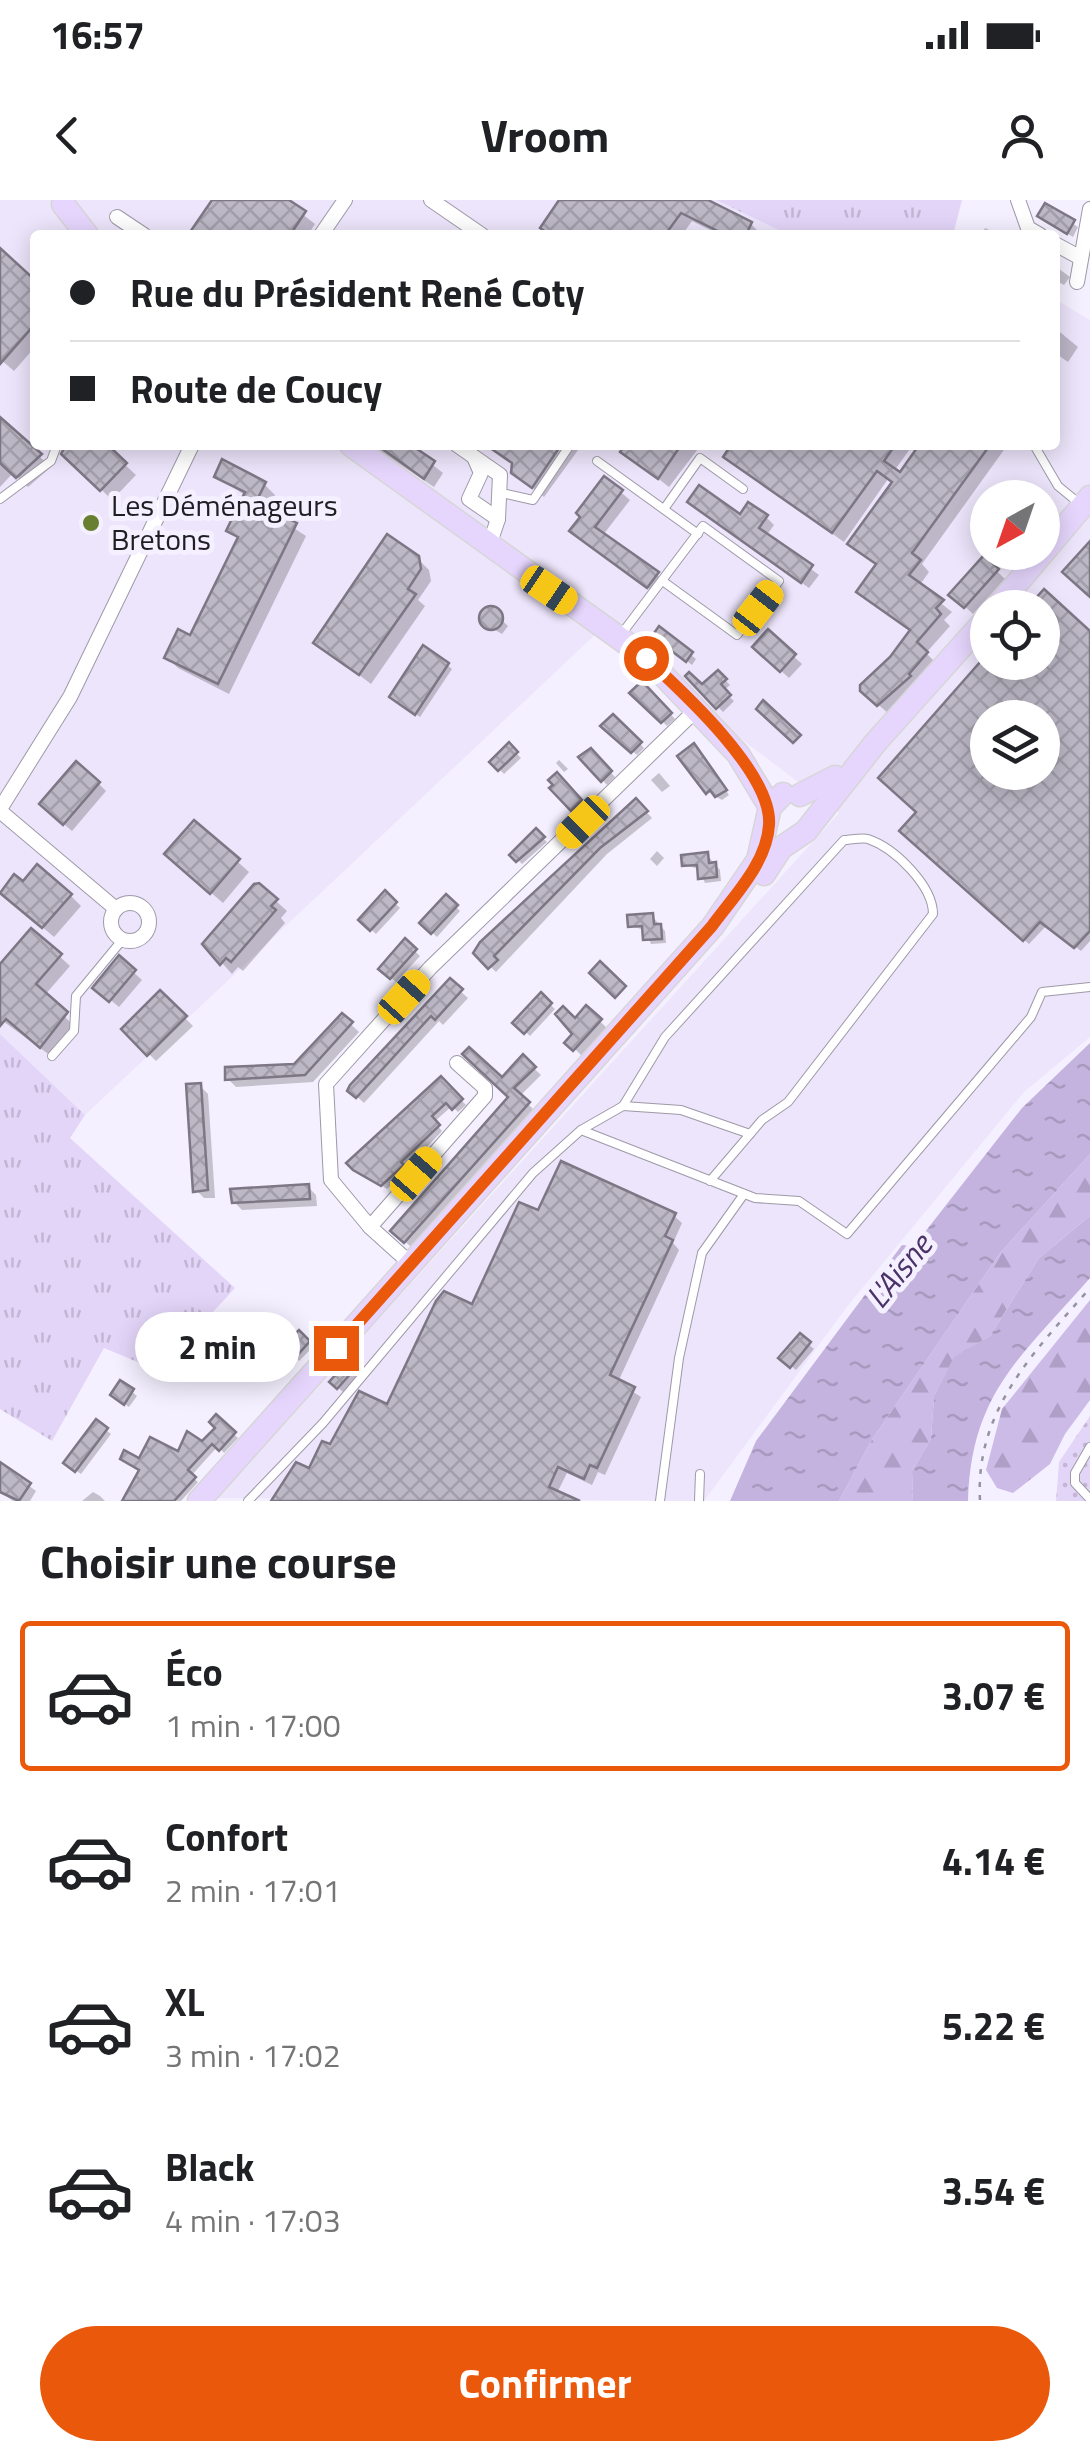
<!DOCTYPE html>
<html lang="fr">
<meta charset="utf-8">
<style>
:root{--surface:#fff;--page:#f2f2f2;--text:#202124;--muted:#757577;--line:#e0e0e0;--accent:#ea580c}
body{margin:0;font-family:"Titillium Web",sans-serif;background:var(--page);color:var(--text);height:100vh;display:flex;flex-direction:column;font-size:38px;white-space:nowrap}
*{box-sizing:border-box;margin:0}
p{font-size:32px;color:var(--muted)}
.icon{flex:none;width:55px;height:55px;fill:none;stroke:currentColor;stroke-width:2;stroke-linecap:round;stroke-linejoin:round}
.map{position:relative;height:1301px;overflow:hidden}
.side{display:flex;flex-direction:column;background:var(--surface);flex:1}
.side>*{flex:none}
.top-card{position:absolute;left:30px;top:30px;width:1030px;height:220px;border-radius:10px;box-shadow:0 5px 25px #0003;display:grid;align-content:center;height:220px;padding:0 40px;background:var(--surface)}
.needle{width:65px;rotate:220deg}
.buttons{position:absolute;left:970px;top:280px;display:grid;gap:20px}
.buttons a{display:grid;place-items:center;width:90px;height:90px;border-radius:50%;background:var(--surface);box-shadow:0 5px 25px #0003;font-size:50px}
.end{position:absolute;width:45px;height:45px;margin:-22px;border:12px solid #ea580c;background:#fff;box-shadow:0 0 0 5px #fff}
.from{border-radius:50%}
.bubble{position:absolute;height:70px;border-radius:35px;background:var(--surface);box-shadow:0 5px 25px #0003;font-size:32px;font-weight:700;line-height:70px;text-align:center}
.car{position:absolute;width:30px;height:60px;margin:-30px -15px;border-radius:12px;box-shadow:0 0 8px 2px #0007;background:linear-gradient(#f5c518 24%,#345 0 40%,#f5c518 0 76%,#345 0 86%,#f5c518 0)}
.top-card b{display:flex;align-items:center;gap:35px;height:95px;font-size:38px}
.top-card b+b{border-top:2px solid var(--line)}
.top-card i{width:25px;height:25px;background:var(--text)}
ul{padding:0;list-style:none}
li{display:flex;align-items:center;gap:30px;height:150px;margin:0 20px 15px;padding:0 20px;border:5px solid transparent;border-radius:10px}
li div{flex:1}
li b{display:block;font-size:38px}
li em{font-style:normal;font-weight:700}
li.active{border-color:var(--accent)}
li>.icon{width:90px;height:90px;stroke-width:1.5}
h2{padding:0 40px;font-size:45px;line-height:120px}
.primary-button{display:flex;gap:20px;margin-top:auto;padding:20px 40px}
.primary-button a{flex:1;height:115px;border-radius:60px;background:var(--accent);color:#fff;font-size:40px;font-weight:700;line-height:115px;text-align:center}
.status{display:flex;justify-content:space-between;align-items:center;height:70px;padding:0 50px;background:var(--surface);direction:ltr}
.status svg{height:28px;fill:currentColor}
header{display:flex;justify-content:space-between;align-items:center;height:130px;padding:0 40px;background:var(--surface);font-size:45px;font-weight:700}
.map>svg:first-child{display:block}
.built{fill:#ede5fb;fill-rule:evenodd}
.grass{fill:url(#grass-tufts)}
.forest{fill:url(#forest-firs)}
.park{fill:url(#park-dots)}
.water{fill:url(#water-ripples)}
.shadow{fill:#0003;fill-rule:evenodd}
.building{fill:url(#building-cross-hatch);stroke:#7d7785;stroke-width:2.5;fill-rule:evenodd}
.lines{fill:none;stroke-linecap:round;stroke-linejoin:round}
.service-casing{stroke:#9e99a7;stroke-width:10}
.minor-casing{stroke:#9e99a7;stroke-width:16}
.primary-casing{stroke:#d7d6d7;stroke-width:25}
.path{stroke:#97939e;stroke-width:2.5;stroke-dasharray:5 8;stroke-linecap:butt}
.service{stroke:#fff;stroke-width:8}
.minor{stroke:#fff;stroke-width:14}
.primary{stroke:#e6d6fd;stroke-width:22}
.route{stroke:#ea580c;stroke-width:12}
.poi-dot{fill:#687e30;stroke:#f5f0ff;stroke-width:4}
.labels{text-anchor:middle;stroke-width:10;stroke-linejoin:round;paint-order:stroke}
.poi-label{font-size:30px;fill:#201d23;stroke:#f5f0ff;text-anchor:start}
.water-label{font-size:32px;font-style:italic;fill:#4b3269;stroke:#f5f0ff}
</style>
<div class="status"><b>16:57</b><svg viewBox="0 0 49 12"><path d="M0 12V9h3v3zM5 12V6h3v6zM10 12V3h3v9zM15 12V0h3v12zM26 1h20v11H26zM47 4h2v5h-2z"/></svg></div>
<header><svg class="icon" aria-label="back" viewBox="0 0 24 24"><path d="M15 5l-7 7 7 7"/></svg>Vroom<svg class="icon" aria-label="person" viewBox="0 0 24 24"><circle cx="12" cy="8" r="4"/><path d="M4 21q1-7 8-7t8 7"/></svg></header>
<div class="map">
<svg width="1090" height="1301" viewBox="0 0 1090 1301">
<defs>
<pattern id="grass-tufts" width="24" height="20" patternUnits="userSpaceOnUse" patternTransform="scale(2.5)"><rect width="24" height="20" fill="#e3d5f8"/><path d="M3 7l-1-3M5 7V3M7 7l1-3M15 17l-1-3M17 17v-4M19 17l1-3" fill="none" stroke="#c2b6d4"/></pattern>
<pattern id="forest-firs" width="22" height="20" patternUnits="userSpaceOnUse" patternTransform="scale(2.5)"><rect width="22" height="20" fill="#ccbae7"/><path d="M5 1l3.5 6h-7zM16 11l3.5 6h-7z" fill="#af9fc6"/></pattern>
<pattern id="park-dots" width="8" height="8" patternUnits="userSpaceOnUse" patternTransform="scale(2.5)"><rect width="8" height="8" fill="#e3d5f8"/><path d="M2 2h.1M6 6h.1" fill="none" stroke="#c2b6d4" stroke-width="1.8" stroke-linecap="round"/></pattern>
<pattern id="water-ripples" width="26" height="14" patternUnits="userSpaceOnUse" patternTransform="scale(2.5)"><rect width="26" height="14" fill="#c4b3df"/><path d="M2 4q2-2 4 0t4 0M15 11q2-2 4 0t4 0" fill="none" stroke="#a89abf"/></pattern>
<pattern id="building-cross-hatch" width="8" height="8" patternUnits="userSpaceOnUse" patternTransform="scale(2.5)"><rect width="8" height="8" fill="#bdb8c6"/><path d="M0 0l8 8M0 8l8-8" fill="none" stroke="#a29eaa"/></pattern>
</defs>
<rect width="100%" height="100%" fill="#f5f0ff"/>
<!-- built -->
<path class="built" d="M0,0H716L789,35H35V245H1055V99L1090,120V837L1024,892L846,1108L704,1301L208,1298L405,1090L839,613L599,431L85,915L0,834ZM988,298H1042V352H988ZM988,408H1042V462H988ZM988,518H1042V572H988Z"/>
<!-- grass -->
<g class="grass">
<polygon points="716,0 962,0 953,35 789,35"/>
<polygon points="0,834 85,915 70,938 235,1088 159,1171 104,1148 52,1241 0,1209"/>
</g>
<!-- forest -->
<g class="forest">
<polygon points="1090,954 1090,1016 1039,1058 990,1136 954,1158 934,1196 931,1239 912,1271 913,1301 839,1301 871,1241 1000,1053"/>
<polygon points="1090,1100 1090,1200 1065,1234 1050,1264 1013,1293 997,1288 986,1270 1002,1209"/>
</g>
<!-- park -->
<polygon class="park" points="1090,1216 1090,1301 1056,1301 1059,1262"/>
<!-- water -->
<g class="water">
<polygon points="1090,843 1090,954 1000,1053 871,1241 839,1301 730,1301 756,1241 902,1045 914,1046 1022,908"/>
<path d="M1090,1016V1078C1023,1155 971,1192 968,1301H913L912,1271L931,1239L934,1196L954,1157L990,1136L1039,1058Z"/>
</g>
<!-- shadow -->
<g class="shadow">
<polygon points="215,0 284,0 315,24 308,35 191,35"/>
<polygon points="562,0 703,0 751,24 761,34 720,35 692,21 682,35 550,35"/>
<polygon points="1046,6 1078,27 1073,37 1045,20"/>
<polygon points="985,28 1000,35 982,35"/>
<polygon points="0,52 35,83 35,147 14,171 0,159"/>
<polygon points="1055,66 1070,77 1064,85 1055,80"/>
<polygon points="1055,128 1078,147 1068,162 1055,153"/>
<polygon points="0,221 51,267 28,287 13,273 0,287"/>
<polygon points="72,245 104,245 136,275 112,300 65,254"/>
<polygon points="371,245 407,245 443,273 434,287"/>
<polygon points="485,245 581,245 581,246 544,297 513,272 514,265"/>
<polygon points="628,245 701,245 669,287 624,252"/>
<polygon points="735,245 913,245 894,271 900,275 922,245 1006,247 922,364 929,372 919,386 952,412 944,420 950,426 926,453 937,464 889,514 874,501 892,459 912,432 859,392 878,366 851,344 894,284 888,279 844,342 737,267 726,256"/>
<polygon points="217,276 264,284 275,295 267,311 306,336 229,494 178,468 167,457 191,439 240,340 230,330 246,296"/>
<polygon points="605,279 630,300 603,335 665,381 656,394 580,339"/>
<polygon points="698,309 766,317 774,325 766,336 819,375 809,388"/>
<polygon points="417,358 429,370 431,381 418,400 425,406 371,484 316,442"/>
<polygon points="984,359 1005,379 973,414 952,395"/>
<path d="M1044,393L1090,435V741L1081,751L1047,725L1029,744L903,631L919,612L988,462H1042ZM988,518H1042V572H988Z"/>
<polygon points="489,408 508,426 502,434 480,421"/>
<polygon points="660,430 696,459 692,465 660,440"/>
<polygon points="768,433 802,464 789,478 755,447"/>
<polygon points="447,465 452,469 420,517 397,501"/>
<polygon points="718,473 730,485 723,491 734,501 723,512 688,476 702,488"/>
<polygon points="642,484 675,519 667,526 633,493"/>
<polygon points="613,517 644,548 637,555 604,526"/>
<polygon points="509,546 521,558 504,574 492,562"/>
<polygon points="590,551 615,577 607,585 582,558"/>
<polygon points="699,551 729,595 722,600 708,592"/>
<polygon points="559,560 568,569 564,572 556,563"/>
<polygon points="659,573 670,586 662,592 651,580"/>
<polygon points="557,575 585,606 577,614 553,588"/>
<polygon points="99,584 106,591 72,631 50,612"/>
<polygon points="636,601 652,618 607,654 496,772 476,753"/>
<polygon points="194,623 249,672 223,703 179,665"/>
<polygon points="536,632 547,642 522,664 513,655"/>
<polygon points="657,651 664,658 657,666 650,659"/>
<polygon points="707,655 720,670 721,681 705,683 699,669 684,665"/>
<polygon points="23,684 70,695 81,706 54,737 13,702"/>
<polygon points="385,694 400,708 376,734 361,720"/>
<polygon points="446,697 460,711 437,737 422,723"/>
<polygon points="276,701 287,711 281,718 285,723 243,771 238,767 232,774 205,744"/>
<polygon points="652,716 665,731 666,743 651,744 645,730 630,726"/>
<polygon points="32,731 70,766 44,796 76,828 51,856 0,819 0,768"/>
<polygon points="405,742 420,756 396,782 381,769"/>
<polygon points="119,759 142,780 119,807 100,791"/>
<polygon points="450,782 468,798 443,825 439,821 364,903 350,890"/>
<polygon points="160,793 193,826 156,861 124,829"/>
<polygon points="541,796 555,809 530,836 516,823"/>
<polygon points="587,809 607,828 582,856 568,842 575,834 576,821"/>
<polygon points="342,816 359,832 313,882 236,887 228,879 295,866"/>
<polygon points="523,858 541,875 520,896 535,911 412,1048 393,1030 511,898 502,880"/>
<polygon points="441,880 466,905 458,912 452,906 434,922 442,931 387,989 354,967"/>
<polygon points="200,886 208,894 215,998 204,998 196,990"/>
<polygon points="308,987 316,995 317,1006 242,1010 234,1002"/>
<polygon points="539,1014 674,1016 682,1023 673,1043 679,1050 618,1182 641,1197 605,1275 598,1272 592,1285 567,1273 557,1293 574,1301 274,1301 296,1265 310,1271 331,1248 388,1207 473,1107"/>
<polygon points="299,1134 313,1147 299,1161 285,1148"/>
<polygon points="800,1137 814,1149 796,1170 782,1158"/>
<polygon points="352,1161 362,1170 343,1192 332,1182"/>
<polygon points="121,1183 137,1196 129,1207 117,1199"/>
<polygon points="216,1218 238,1238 224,1253 218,1246 191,1276 198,1282 181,1301 125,1301 142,1271 140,1261 203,1244 218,1228"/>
<polygon points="106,1230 111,1234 81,1274 71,1267"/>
<polygon points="0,1265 36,1291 30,1301 13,1301 0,1292"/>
<polygon points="93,1292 100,1296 105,1301 82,1301"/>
</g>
<!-- building -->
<g class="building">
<polygon points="212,0 289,0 306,11 290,35 188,35"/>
<polygon points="559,0 708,0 752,22 746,35 726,35 681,13 665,35 550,35 540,28"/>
<polygon points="1045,3 1075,20 1067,34 1037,16"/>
<polygon points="0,48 35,80 35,124 0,164"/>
<polygon points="0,217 42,254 16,278 0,263"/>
<polygon points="66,245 108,245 127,263 100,291 61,254"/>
<polygon points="377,245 411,245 435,261 424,279"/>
<polygon points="486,245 561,245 532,288 511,273 512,263"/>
<polygon points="625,245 681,245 658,279 620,252"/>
<polygon points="731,245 895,245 884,261 900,272 919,245 990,245 912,353 921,360 909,375 944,400 936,408 941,414 917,442 928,452 909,474 911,476 877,506 860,491 860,485 890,457 910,430 856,392 876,364 847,344 892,282 877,271 832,333 723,257"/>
<polygon points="222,259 266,282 256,302 297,323 218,484 164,458 178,429 190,435 238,337 226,331 245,292 214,277"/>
<polygon points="604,276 623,290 595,327 659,372 647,388 569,331 580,317 576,313"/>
<polygon points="699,285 740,314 748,302 768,315 759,328 813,365 801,383 687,302"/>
<polygon points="387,334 419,356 421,369 408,389 416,394 359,475 313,443"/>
<polygon points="1090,341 1090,397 1062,372"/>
<polygon points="984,355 999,369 964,408 948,395"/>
<path d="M1044,389L1090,431V731L1074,748L1040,722L1023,741L899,631L916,612L878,578L988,453V462H1042V408H1027ZM988,518H1042V572H988Z"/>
<circle cx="491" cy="418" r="12"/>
<polygon points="659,426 693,452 686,462 652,436"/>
<polygon points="768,429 796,454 780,472 752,447"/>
<polygon points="423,445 449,463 415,515 389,497"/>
<polygon points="718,470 727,479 721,484 731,495 716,509 685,476 689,472 702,484"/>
<polygon points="642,481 672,513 661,523 629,493"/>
<polygon points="763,500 801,535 793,543 756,509"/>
<polygon points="613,514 642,542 631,553 600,526"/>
<polygon points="509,542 518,552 498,571 489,562"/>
<polygon points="694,543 727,590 715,597 710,590 706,594 677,556"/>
<polygon points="591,548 612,571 601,582 578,557"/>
<polygon points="76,561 100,582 63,625 39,604"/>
<polygon points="557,572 582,600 571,611 549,588 553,585 548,580"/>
<polygon points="636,598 648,611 600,648 494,756 498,760 488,769 473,753 480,742"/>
<polygon points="194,620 240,659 210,694 164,654"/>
<polygon points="536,628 545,637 516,662 509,655"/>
<polygon points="708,652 709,663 716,662 717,677 698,679 697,665 682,666 681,655"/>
<polygon points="37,664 72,694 42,728 0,693 14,674 23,681"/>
<polygon points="259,683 278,699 271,706 276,710 231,762 226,758 220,765 202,744 254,684"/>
<polygon points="385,690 397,702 370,731 358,720"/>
<polygon points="446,694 458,705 431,734 419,723"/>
<polygon points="653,713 654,724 661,724 662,739 643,740 642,726 628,727 627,715"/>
<polygon points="31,728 62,754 36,784 68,812 40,848 6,819 0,826 0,764"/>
<polygon points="405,738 417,749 390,779 378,769"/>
<polygon points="119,755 136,770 109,802 92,788"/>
<polygon points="600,761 626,786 615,798 589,773"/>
<polygon points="450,778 463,789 435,820 431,816 356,898 347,891 350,885"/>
<polygon points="160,790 187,816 147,856 121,829"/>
<polygon points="541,792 552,803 524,834 512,823"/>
<polygon points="586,805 602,819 573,851 564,843 572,834 555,814 563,806 575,818"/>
<polygon points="342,813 353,822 305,875 225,880 225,867 294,864"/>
<polygon points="469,847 502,877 523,854 536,867 514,888 530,902 404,1043 390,1031 508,897 462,854"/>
<polygon points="441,876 463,899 452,910 446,903 432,916 440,925 401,962 404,965 381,986 353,970 346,963"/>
<polygon points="201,883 208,990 193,992 186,884"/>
<polygon points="561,961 676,1013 665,1036 673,1040 610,1175 635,1187 597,1268 590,1265 584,1279 558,1267 549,1287 580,1301 271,1301 296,1262 309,1268 322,1241 330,1244 359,1191 387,1204 436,1101 444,1091 472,1104 519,1002 538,1010"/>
<polygon points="309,984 310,999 232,1003 230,989"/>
<polygon points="288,1129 294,1135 299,1130 310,1141 294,1159 282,1149 285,1144 279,1138"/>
<polygon points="800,1133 811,1142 790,1168 778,1158"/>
<polygon points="352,1157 359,1164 337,1189 329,1182"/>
<polygon points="120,1180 134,1189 124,1205 110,1195"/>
<polygon points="216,1214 236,1232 219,1251 212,1244 188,1270 196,1277 174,1301 122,1301 139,1270 120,1259 124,1250 139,1258 150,1237 178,1251 187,1231 202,1241 215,1228 209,1222"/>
<polygon points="96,1219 108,1228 75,1272 63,1263"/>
<polygon points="0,1262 31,1283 19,1301 0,1292"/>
</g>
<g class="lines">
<!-- service casing -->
<g class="service-casing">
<g id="service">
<polyline points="1034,245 1058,286 1080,304"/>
<polyline points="597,261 698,334"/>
<polyline points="502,293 533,300 570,245"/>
<polyline points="0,299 51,261 57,245"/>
<polyline points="664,309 700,258 743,289"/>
<polyline points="620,436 703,326 779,381 737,435 664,382"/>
<polyline points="52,856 74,831 76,796 123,739"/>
<polyline points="623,906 681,910 750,934"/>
<path d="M581,930L623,906L665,837L844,640C851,640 861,637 868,639C895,648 933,686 933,714L788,902L762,920L710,981"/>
<polyline points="1090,1247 1075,1273 1075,1283 1090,1299"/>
<polyline points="248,1301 323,1223 533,973 581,930 755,998 799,1001 847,1034 1031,817 1042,792 1090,787"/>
<polyline points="660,1301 679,1158 702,1053 744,994"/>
<polyline points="699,1301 700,1274"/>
</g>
</g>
<!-- minor casing -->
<g class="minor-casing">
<g id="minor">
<polyline points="431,0 482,35"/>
<polyline points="1018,0 1028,28 1040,35"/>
<polyline points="117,17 144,35"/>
<polyline points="321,35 345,0"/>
<polyline points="1055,44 1079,57"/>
<polyline points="1077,82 1090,9"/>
<polyline points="457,245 500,275 498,319 492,337"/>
<polyline points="474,257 481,273 469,299 498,319"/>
<polyline points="0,609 70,497 192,245"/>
<polyline points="0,611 116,709"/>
<circle cx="130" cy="722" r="19"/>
<polyline points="370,1027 485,896 485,888 457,863"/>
<polyline points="411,1064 370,1027 331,980 326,884 430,768 697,509"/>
</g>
</g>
<!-- primary casing -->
<g class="primary-casing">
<g id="primary">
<polyline points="63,4 87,35"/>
<polyline points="351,245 647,458 738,554 770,607"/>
<polyline points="996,408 1090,297"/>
<polyline points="800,595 835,577"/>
<polyline points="764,674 781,648 806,631 876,542 988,417"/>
<polyline points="199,1301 713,726 758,660 770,607 783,594"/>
</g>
</g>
<!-- path -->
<path class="path" d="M980,1300C975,1210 1035,1151 1090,1088"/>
<!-- service -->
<use href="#service" class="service"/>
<!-- minor -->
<use href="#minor" class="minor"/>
<!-- primary -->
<use href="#primary" class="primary"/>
</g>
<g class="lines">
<!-- route -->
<path class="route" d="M336,1148L712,726C733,697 767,663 769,625C773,574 683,492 646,458"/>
</g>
<!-- markers -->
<circle class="poi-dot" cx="91" cy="323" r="10"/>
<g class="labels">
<!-- poi labels -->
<g class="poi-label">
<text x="111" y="316">Les Déménageurs<tspan x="111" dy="34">Bretons</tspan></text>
</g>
<!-- water labels -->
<g class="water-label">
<text transform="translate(899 1071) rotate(-51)" y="11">L'Aisne</text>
</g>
</g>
</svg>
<div class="buttons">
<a><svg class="needle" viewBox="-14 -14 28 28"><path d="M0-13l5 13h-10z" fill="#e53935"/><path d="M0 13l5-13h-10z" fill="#757577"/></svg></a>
<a><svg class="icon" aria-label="locate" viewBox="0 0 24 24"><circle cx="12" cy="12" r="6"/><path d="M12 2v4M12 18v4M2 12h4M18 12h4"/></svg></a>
<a><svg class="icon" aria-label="layers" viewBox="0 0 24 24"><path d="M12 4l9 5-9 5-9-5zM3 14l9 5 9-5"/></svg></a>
</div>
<i class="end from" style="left:646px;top:458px"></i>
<i class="end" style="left:336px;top:1148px"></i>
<div class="bubble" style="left:135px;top:1112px;width:165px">2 min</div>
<i class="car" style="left:549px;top:390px;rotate:124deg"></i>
<i class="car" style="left:758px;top:408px;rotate:38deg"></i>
<i class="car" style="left:583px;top:622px;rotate:225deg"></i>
<i class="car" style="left:404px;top:797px;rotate:42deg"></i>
<i class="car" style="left:416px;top:974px;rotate:41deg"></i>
<div class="top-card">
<b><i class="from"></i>Rue du Président René Coty</b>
<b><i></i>Route de Coucy</b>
</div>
</div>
<section class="side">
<h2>Choisir une course</h2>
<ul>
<li class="active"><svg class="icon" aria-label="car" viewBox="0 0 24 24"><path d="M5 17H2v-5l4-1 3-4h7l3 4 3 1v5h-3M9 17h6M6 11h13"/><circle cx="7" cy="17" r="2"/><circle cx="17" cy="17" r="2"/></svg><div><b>Éco</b><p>1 min · 17:00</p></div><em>3.07 €</em></li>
<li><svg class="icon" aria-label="car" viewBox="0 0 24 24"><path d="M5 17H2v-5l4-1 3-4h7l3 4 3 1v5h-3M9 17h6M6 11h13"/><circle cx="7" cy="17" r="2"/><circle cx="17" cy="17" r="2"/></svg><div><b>Confort</b><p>2 min · 17:01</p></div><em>4.14 €</em></li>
<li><svg class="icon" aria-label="car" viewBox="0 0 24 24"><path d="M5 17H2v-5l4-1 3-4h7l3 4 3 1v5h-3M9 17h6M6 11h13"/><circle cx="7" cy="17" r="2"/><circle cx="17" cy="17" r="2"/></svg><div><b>XL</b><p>3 min · 17:02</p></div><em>5.22 €</em></li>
<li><svg class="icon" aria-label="car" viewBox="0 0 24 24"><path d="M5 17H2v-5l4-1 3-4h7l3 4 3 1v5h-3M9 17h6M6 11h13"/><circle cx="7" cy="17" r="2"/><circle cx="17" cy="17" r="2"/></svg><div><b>Black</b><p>4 min · 17:03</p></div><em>3.54 €</em></li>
</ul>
<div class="primary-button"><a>Confirmer</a></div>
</section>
